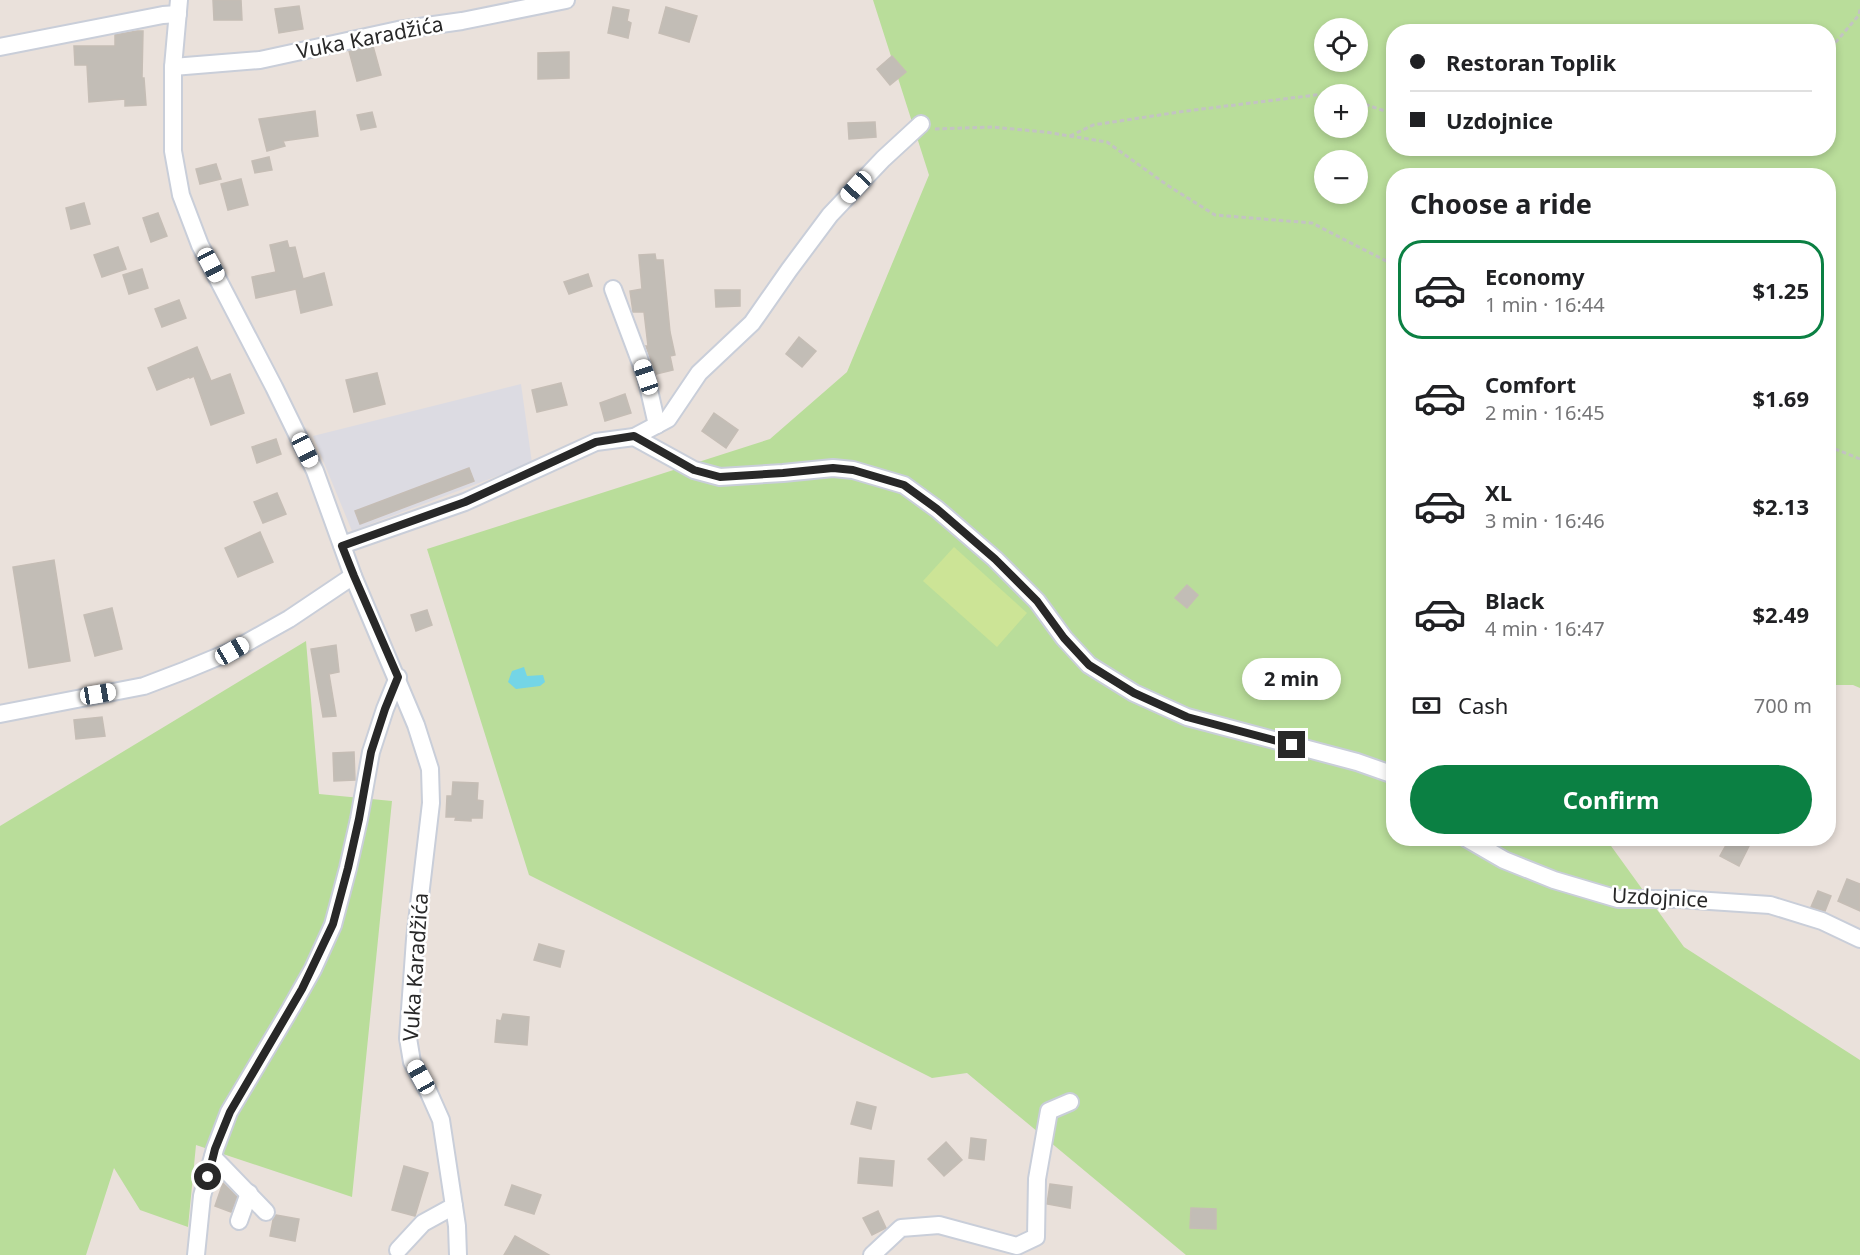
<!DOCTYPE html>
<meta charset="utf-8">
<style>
:root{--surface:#fff;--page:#f6f6f6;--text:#202124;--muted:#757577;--line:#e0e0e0;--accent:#0b8043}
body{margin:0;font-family:"Noto Sans",sans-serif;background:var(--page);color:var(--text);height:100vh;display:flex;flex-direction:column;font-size:22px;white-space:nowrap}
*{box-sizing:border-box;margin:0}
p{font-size:20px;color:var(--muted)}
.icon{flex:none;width:33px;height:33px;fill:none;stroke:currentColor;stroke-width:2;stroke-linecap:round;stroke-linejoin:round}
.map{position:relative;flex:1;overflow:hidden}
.details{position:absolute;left:1386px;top:168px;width:450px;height:678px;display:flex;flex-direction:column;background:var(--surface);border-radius:24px;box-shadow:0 3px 9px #0003}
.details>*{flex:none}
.banner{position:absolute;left:1386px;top:24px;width:450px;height:132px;border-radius:24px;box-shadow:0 3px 9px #0003;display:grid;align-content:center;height:132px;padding:0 24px;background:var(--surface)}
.fabs{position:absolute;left:1314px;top:18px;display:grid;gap:12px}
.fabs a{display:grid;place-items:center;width:54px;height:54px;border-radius:50%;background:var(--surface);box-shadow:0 3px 9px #0003;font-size:30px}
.end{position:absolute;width:27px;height:27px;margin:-14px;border:8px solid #282828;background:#fff;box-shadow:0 0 0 3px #fff}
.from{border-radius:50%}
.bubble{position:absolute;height:42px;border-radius:21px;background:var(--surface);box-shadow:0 3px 9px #0003;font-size:20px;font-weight:700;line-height:42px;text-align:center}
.car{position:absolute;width:18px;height:36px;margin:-18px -9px;border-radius:8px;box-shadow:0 0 4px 2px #0007;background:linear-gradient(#fff 24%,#345 0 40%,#fff 0 76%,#345 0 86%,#fff 0)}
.banner b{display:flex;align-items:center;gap:21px;height:57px;font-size:22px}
.banner b+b{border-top:2px solid var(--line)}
.banner i{width:15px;height:15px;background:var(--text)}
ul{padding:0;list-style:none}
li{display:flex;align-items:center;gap:18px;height:99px;margin:0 12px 9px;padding:0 12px;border:3px solid transparent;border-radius:24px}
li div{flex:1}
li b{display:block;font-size:22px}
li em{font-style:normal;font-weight:700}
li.active{border-color:var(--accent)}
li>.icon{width:54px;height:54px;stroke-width:1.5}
h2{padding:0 24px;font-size:27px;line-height:72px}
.pay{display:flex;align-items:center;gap:15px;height:66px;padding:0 24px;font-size:22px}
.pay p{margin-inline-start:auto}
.button{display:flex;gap:12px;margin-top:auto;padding:12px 24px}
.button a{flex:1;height:69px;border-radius:36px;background:var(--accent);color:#fff;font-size:24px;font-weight:700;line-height:69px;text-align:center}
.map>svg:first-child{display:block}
.industrial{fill:#dcdbe2}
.green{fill:#b9dd9a;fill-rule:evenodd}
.pitch{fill:#cce496}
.water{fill:#74d5e6}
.building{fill:#c2bdb6;stroke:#c5bdb5;stroke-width:1.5}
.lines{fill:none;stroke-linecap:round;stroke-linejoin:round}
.minor-casing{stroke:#c9ced9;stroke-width:20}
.path{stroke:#c3c3c3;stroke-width:3;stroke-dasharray:4.5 3;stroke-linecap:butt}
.minor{stroke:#fff;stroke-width:16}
.route{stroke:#282828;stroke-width:8}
.labels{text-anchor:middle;stroke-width:5;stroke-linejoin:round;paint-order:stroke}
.street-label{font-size:21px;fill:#282828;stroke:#fff}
</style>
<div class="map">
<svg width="1860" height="1255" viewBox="0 0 1860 1255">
<rect width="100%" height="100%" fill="#eae1db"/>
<!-- industrial -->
<polygon class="industrial" points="521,384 532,463 352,531 313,436"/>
<!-- green -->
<g class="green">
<path d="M873,0H1860V688L1853,685H1829L1828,176H1394V838L1606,839L1684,947L1860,1060V1255H1186L967,1073L932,1078L529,875L427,549L770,439L847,372L929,175ZM1324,28H1358V62H1324ZM1394,32H1828V148H1394ZM1324,94H1358V128H1324ZM1324,160H1358V194H1324Z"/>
<polygon points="306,641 319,794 392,801 352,1197 196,1145 188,1227 140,1210 114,1168 86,1255 0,1255 0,826"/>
</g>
<!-- pitch -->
<polygon class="pitch" points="954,547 1027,613 997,647 923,581"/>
<!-- water -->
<polygon class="water" points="524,667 527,676 543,675 545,682 540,686 516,689 508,682 512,671"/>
<!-- building -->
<g class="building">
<polygon points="213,0 241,0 242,20 214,20"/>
<polygon points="299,6 303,29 279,33 275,9"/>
<polygon points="613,7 629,10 627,21 631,23 628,38 608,33"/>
<polygon points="666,7 697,16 689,42 659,33"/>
<polygon points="137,31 143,31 142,78 144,78 146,105 125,106 125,99 89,102 87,65 75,65 74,46 115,46 115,35"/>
<polygon points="373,46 381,75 357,81 349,51"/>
<polygon points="569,52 569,78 538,79 538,53"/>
<polygon points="892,56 906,72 890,85 877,69"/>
<polygon points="315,111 318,136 283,141 285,146 267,151 259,119"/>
<polygon points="372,112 376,127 361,130 357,115"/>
<polygon points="875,122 876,137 849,139 848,123"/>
<polygon points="269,157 272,170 255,173 252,161"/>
<polygon points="216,164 221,179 200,184 196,169"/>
<polygon points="241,179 248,205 228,210 221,184"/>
<polygon points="84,203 90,224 71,229 66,208"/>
<polygon points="158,213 167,236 151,242 143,218"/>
<polygon points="287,241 289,248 295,247 303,279 324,273 332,305 301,313 296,289 256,298 252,277 276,272 270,245"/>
<polygon points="118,247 126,269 102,277 94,255"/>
<polygon points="655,254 656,260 663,260 670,332 675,355 670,356 673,370 656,374 646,346 648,346 644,312 633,312 630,291 642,289 639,255"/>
<polygon points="142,269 148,288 129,294 123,275"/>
<polygon points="588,274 592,286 569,294 564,282"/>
<polygon points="715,290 740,290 740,306 716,307"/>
<polygon points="179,300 186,318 162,327 155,309"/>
<polygon points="799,337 816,351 802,367 786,354"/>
<polygon points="197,347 211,381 230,374 244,413 211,425 194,376 190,378 189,377 157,390 148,368"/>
<polygon points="377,373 385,404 354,412 346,380"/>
<polygon points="561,383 567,405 537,412 532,390"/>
<polygon points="625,394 631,413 605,421 600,403"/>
<polygon points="714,413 738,430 726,448 702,431"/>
<polygon points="276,439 281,454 257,463 252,447"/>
<polygon points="469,468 474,481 360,524 355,511"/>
<polygon points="277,493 286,514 263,523 254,502"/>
<polygon points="260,532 273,562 238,577 225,548"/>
<polygon points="54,560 70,661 29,668 13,567"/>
<polygon points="1187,585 1198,595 1187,608 1175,598"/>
<polygon points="112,608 122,649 95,656 84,615"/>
<polygon points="427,610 432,625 416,631 411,615"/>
<polygon points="336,645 339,672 329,674 336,716 323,717 311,649"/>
<polygon points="102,717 105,736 76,739 74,720"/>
<polygon points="354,752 355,780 334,781 333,753"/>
<polygon points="453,782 478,783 477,800 483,801 482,818 471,818 471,821 455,820 456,817 446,817 447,796 452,796"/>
<polygon points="1730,838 1753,838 1739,866 1720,856"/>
<polygon points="1847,879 1860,884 1860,911 1838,901"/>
<polygon points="1818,891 1831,896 1825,911 1811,907"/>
<polygon points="539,944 564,951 560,967 534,960"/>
<polygon points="503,1014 529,1017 527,1045 495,1042 497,1020 501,1021"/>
<polygon points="857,1102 876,1107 871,1129 851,1124"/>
<polygon points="971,1138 986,1140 984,1160 969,1158"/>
<polygon points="946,1142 962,1160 944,1176 928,1159"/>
<polygon points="860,1158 894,1161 892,1186 858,1183"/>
<polygon points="404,1166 428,1173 415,1216 392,1210"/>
<polygon points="223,1183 237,1197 231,1212 215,1206"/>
<polygon points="1050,1184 1072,1187 1070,1208 1047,1204"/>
<polygon points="512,1185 541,1195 534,1214 505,1205"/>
<polygon points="1191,1208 1216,1209 1216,1229 1190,1228"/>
<polygon points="878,1211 886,1228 872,1235 863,1218"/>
<polygon points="276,1215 299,1219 295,1241 270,1236 273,1220"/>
<polygon points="515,1236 549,1255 504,1255"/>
</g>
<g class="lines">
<!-- minor casing -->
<g class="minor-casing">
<g id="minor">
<polyline points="179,0 173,67 173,151 181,195 200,245 274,387 315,471 353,576 416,725 430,769 431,803 415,939 408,1038 412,1062 429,1093 441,1120 457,1226 458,1255"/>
<polyline points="0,47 163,15 178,14"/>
<polyline points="173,67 260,60 398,30 462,21 566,0"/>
<polyline points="613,289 646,377 657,425"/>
<polyline points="634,437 668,419 699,373 752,323 789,270 830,215 883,159 921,124"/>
<polyline points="342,545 465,502 596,442 634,437 694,470 720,477 783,473 833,468 853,470 904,485 937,509 995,559 1037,601 1064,638 1089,665 1134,693 1187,717 1357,762 1394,775"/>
<polyline points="0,714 144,686 186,670 232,651 289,619 353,576"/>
<polyline points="1466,838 1504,860 1554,880 1618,899 1680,899 1770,905 1822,921 1860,939"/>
<polyline points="213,1157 266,1212"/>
<polyline points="239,1221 249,1193"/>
<polyline points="398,1250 423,1223 454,1206"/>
<polyline points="196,1255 202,1196 215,1149 229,1112 291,1008 313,969 333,925 348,868 359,819 371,752 385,709 398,677"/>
<polyline points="872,1255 901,1228 939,1225 1017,1246 1036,1237 1037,1179 1049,1111 1070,1102"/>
</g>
</g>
<!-- path -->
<g class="path">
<polyline points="1828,43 1835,43 1859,15 1860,9"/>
<polyline points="1358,102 1394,114"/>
<polyline points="935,129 992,127 1045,132 1107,142 1167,185 1215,215 1312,223 1394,265"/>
<polyline points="1070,136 1093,125 1186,111 1332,93 1336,94"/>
<polyline points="1828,446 1860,459"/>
</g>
<!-- minor -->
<use href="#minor" class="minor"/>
</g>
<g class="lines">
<!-- route -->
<polyline class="route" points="208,1177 215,1149 230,1112 302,989 333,924 348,868 359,819 371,752 385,709 398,677 354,576 342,546 465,502 596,442 634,436 694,470 720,477 783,473 833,468 853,470 904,485 937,509 995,559 1037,601 1064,638 1089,665 1134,693 1187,717 1292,745"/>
</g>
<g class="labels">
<!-- street labels -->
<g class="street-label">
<text transform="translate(370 38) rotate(-11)" y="7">Vuka Karadžića</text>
<text transform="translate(1660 898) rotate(3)" y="7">Uzdojnice</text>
<text transform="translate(416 967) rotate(-86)" y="7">Vuka Karadžića</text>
</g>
</g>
</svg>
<div class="fabs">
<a><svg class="icon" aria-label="locate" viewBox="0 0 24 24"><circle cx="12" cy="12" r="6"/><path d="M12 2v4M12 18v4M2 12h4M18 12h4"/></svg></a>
<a>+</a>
<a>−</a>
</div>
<i class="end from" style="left:208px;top:1177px"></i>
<i class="end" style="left:1292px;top:745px"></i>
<div class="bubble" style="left:1242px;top:658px;width:99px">2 min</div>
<i class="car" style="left:856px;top:187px;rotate:223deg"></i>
<i class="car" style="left:211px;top:265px;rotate:152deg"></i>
<i class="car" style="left:646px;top:377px;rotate:341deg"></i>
<i class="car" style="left:305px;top:450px;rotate:154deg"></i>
<i class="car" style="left:232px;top:651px;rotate:60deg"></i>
<i class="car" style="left:98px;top:694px;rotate:80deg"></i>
<i class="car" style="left:421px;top:1077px;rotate:331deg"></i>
<div class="banner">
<b><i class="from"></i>Restoran Toplik</b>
<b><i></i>Uzdojnice</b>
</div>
<section class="details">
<h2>Choose a ride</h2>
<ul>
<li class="active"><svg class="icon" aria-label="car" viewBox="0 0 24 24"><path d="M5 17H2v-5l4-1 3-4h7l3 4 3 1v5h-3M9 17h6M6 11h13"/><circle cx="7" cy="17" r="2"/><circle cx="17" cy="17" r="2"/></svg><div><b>Economy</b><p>1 min · 16:44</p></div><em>$1.25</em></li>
<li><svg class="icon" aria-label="car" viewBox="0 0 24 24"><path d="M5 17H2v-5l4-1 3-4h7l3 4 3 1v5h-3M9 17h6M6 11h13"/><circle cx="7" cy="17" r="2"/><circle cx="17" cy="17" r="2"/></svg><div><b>Comfort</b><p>2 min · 16:45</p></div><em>$1.69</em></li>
<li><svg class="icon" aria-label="car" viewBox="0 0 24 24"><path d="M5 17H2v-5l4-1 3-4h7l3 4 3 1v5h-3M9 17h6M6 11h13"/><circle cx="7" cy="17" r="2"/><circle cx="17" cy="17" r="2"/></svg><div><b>XL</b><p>3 min · 16:46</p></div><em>$2.13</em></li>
<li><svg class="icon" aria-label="car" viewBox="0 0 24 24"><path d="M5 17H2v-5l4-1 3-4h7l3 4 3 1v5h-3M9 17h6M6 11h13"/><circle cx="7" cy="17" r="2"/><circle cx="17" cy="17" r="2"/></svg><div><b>Black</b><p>4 min · 16:47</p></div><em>$2.49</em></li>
</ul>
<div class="pay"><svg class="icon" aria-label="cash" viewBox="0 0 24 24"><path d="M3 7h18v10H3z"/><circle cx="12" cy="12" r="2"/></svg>Cash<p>700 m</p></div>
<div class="button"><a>Confirm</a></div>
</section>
</div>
